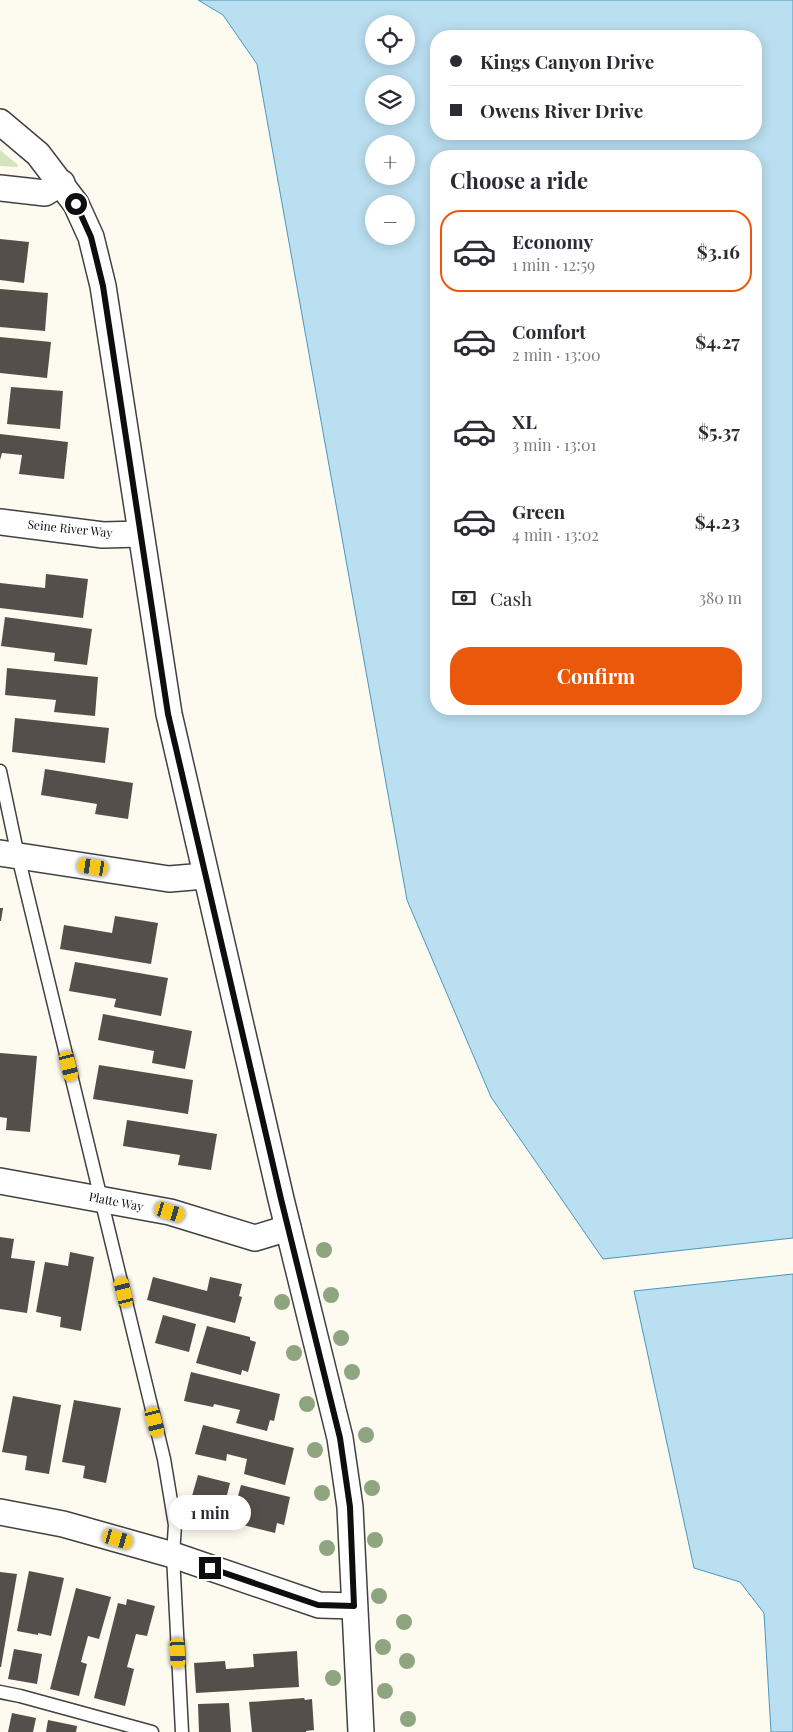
<!DOCTYPE html>
<meta charset="utf-8">
<style>
:root{--surface:#fff;--page:#f7f7f7;--text:#2b2b33;--muted:#7c7c81;--line:#e1e1e2;--accent:#ea580c}
body{margin:0;font-family:"Playfair Display",serif;background:var(--page);color:var(--text);height:100vh;display:flex;flex-direction:column;font-size:19px;white-space:nowrap}
*{box-sizing:border-box;margin:0}
p{font-size:16px;color:var(--muted)}
.icon{flex:none;width:28px;height:28px;fill:none;stroke:currentColor;stroke-width:2;stroke-linecap:round;stroke-linejoin:round}
.map{position:relative;flex:1;overflow:hidden}
.sheet{position:absolute;left:430px;top:150px;width:332px;height:565px;display:flex;flex-direction:column;background:var(--surface);border-radius:20px;box-shadow:0 2px 12px #0003}
.sheet>*{flex:none}
.top-card{position:absolute;left:430px;top:30px;width:332px;height:110px;border-radius:20px;box-shadow:0 2px 12px #0003;display:grid;align-content:center;height:110px;padding:0 20px;background:var(--surface)}
.tools{position:absolute;left:365px;top:15px;display:grid;gap:10px}
.tools a{display:grid;place-items:center;width:50px;height:50px;border-radius:50%;background:var(--surface);box-shadow:0 2px 12px #0003;font-size:25px}
.end{position:absolute;width:22px;height:22px;margin:-11px;border:6px solid #0e0e0e;background:#fff;box-shadow:0 0 0 2px #fff}
.from{border-radius:50%}
.bubble{position:absolute;height:35px;border-radius:18px;background:var(--surface);box-shadow:0 2px 12px #0003;font-size:16px;font-weight:700;line-height:35px;text-align:center}
.car{position:absolute;width:15px;height:30px;margin:-15px -8px;border-radius:6px;box-shadow:0 0 4px 1px #0007;background:linear-gradient(#f5c518 24%,#345 0 40%,#f5c518 0 76%,#345 0 86%,#f5c518 0)}
.top-card b{display:flex;align-items:center;gap:18px;height:48px;font-size:19px}
.top-card b+b{border-top:1px solid var(--line)}
.top-card i{width:12px;height:12px;background:var(--text)}
ul{padding:0;list-style:none}
li{display:flex;align-items:center;gap:15px;height:82px;margin:0 10px 8px;padding:0 10px;border:2px solid transparent;border-radius:20px}
li div{flex:1}
li b{display:block;font-size:19px}
li em{font-style:normal;font-weight:700}
li.current{border-color:var(--accent)}
li>.icon{width:45px;height:45px;stroke-width:1.5}
h2{padding:0 20px;font-size:22px;line-height:60px}
.pay{display:flex;align-items:center;gap:12px;height:55px;padding:0 20px;font-size:19px}
.pay p{margin-inline-start:auto}
.cta{display:flex;gap:10px;margin-top:auto;padding:10px 20px}
.cta a{flex:1;height:58px;border-radius:20px;background:var(--accent);color:#fff;font-size:20px;font-weight:700;line-height:58px;text-align:center}
.map>svg:first-child{display:block}
.green{fill:#d4e5bd}
.water{fill:#badff0;stroke:#4997bf;fill-rule:evenodd}
.building{fill:#554f4b}
.lines{fill:none;stroke-linecap:round;stroke-linejoin:round}
.lane-casing{stroke:#414141;stroke-width:15}
.street-casing{stroke:#414141;stroke-width:28}
.lane{stroke:#fff;stroke-width:12}
.street{stroke:#fff;stroke-width:25}
.tree{fill:#8ea580}
.route{stroke:#0e0e0e;stroke-width:6}
.labels{text-anchor:middle;stroke-width:5;stroke-linejoin:round;paint-order:stroke}
.street-label{font-size:12px;fill:#0e0e0e;stroke:#fff}
</style>
<div class="map">
<svg width="793" height="1732" viewBox="0 0 793 1732">
<rect width="100%" height="100%" fill="#fdfaf0"/>
<!-- green -->
<polygon class="green" points="0,150 18,165 17,167 0,166"/>
<!-- water -->
<g class="water">
<path d="M198,0H793V1238L603,1259L491,1097L407,900L257,64L223,15ZM374,24H406V56H374ZM436,36H756V134H436ZM374,84H406V116H374ZM374,144H406V176H374ZM436,156H756V709H436ZM374,204H406V236H374Z"/>
<polygon points="793,1274 793,1732 771,1732 764,1613 740,1582 694,1568 634,1291"/>
</g>
<!-- building -->
<g class="building">
<polygon points="0,239 29,242 24,283 0,280"/>
<polygon points="0,289 48,293 45,331 0,327"/>
<polygon points="0,337 51,342 47,378 0,373"/>
<polygon points="11,387 63,391 60,429 7,424"/>
<polygon points="0,434 68,442 64,479 19,474 22,455 2,453 0,460"/>
<polygon points="46,574 88,579 83,618 0,608 0,583 45,588"/>
<polygon points="5,617 92,629 87,665 54,661 55,653 1,646"/>
<polygon points="7,668 98,677 95,716 54,712 56,700 5,695"/>
<polygon points="15,718 109,728 105,763 12,752"/>
<polygon points="45,769 133,783 128,819 95,814 97,804 41,795"/>
<polygon points="0,908 3,908 1,921 0,921"/>
<polygon points="115,916 158,923 151,964 60,949 64,925 112,933"/>
<polygon points="75,962 168,978 161,1016 114,1007 116,999 69,991"/>
<polygon points="103,1014 192,1031 185,1069 152,1063 154,1051 98,1040"/>
<polygon points="0,1053 37,1056 30,1132 6,1130 7,1118 0,1117"/>
<polygon points="99,1065 193,1080 188,1114 93,1099"/>
<polygon points="127,1120 217,1134 211,1170 178,1165 180,1155 123,1146"/>
<polygon points="0,1237 14,1239 11,1258 35,1261 27,1313 0,1309"/>
<polygon points="70,1252 94,1257 81,1331 60,1327 61,1317 36,1312 45,1262 68,1266"/>
<polygon points="153,1277 207,1291 210,1277 242,1284 239,1296 242,1297 235,1323 147,1300"/>
<polygon points="163,1315 196,1324 189,1352 155,1343"/>
<polygon points="207,1326 250,1337 250,1340 256,1342 248,1372 242,1370 241,1375 196,1363"/>
<polygon points="191,1372 280,1394 274,1421 270,1420 267,1431 236,1423 240,1410 214,1404 213,1407 184,1401"/>
<polygon points="13,1396 61,1405 49,1474 25,1470 27,1456 2,1452"/>
<polygon points="74,1400 121,1408 106,1483 83,1478 85,1466 62,1462"/>
<polygon points="203,1425 294,1448 285,1485 244,1474 247,1459 227,1454 226,1461 195,1454"/>
<polygon points="198,1475 230,1483 223,1511 190,1503"/>
<polygon points="241,1485 290,1497 284,1525 277,1523 275,1533 231,1522"/>
<polygon points="29,1571 64,1578 51,1636 38,1633 38,1635 17,1631"/>
<polygon points="0,1572 17,1574 1,1667 0,1667"/>
<polygon points="76,1588 111,1597 99,1639 88,1636 81,1662 87,1664 79,1696 50,1689"/>
<polygon points="127,1599 155,1606 147,1636 136,1634 127,1667 134,1669 125,1706 94,1698 118,1603 126,1605"/>
<polygon points="14,1649 42,1654 37,1684 8,1679"/>
<polygon points="297,1651 299,1687 196,1693 194,1663 225,1661 226,1669 254,1667 253,1654"/>
<polygon points="304,1698 305,1700 312,1699 314,1730 306,1731 306,1732 252,1732 249,1702"/>
<polygon points="229,1703 231,1732 199,1732 198,1704"/>
<polygon points="12,1713 36,1718 33,1732 8,1732"/>
<polygon points="48,1720 77,1726 76,1732 46,1732"/>
</g>
<g class="lines">
<!-- lane casing -->
<g class="lane-casing">
<g id="lane">
<polyline points="0,771 18,856 164,1459 175,1525 173,1555 182,1732"/>
<polyline points="0,1692 20,1696 152,1732"/>
</g>
</g>
<!-- street casing -->
<g class="street-casing">
<g id="street">
<polyline points="0,122 38,154 76,204 91,237 103,286 169,714 281,1199 340,1438 350,1507 361,1732"/>
<polyline points="0,188 45,193 62,183"/>
<polyline points="0,522 103,535 140,534"/>
<polyline points="0,853 169,879 205,876"/>
<polyline points="0,1181 170,1212 255,1238 288,1228"/>
<polyline points="0,1512 63,1524 173,1555 319,1605 354,1606"/>
</g>
</g>
<!-- lane -->
<use href="#lane" class="lane"/>
<!-- street -->
<use href="#street" class="street"/>
</g>
<!-- trees -->
<g class="tree">
<circle cx="324" cy="1250" r="8"/>
<circle cx="331" cy="1295" r="8"/>
<circle cx="282" cy="1302" r="8"/>
<circle cx="341" cy="1338" r="8"/>
<circle cx="294" cy="1353" r="8"/>
<circle cx="352" cy="1372" r="8"/>
<circle cx="307" cy="1404" r="8"/>
<circle cx="366" cy="1435" r="8"/>
<circle cx="315" cy="1450" r="8"/>
<circle cx="372" cy="1488" r="8"/>
<circle cx="322" cy="1493" r="8"/>
<circle cx="375" cy="1540" r="8"/>
<circle cx="327" cy="1548" r="8"/>
<circle cx="379" cy="1596" r="8"/>
<circle cx="404" cy="1622" r="8"/>
<circle cx="383" cy="1647" r="8"/>
<circle cx="407" cy="1661" r="8"/>
<circle cx="333" cy="1678" r="8"/>
<circle cx="385" cy="1691" r="8"/>
<circle cx="408" cy="1719" r="8"/>
</g>
<g class="lines">
<!-- route -->
<polyline class="route" points="76,204 91,237 103,286 168,714 281,1199 340,1438 350,1507 354,1606 318,1605 210,1568"/>
</g>
<g class="labels">
<!-- street labels -->
<g class="street-label">
<text transform="translate(70 529) rotate(6)" y="4">Seine River Way</text>
<text transform="translate(116 1202) rotate(11)" y="4">Platte Way</text>
</g>
</g>
</svg>
<div class="tools">
<a><svg class="icon" aria-label="locate" viewBox="0 0 24 24"><circle cx="12" cy="12" r="6"/><path d="M12 2v4M12 18v4M2 12h4M18 12h4"/></svg></a>
<a><svg class="icon" aria-label="layers" viewBox="0 0 24 24"><path d="M12 4l9 5-9 5-9-5zM3 14l9 5 9-5"/></svg></a>
<a>+</a>
<a>−</a>
</div>
<i class="end from" style="left:76px;top:204px"></i>
<i class="end" style="left:210px;top:1568px"></i>
<div class="bubble" style="left:169px;top:1495px;width:82px">1 min</div>
<i class="car" style="left:93px;top:867px;rotate:279deg"></i>
<i class="car" style="left:69px;top:1066px;rotate:166deg"></i>
<i class="car" style="left:170px;top:1212px;rotate:107deg"></i>
<i class="car" style="left:124px;top:1292px;rotate:346deg"></i>
<i class="car" style="left:155px;top:1422px;rotate:166deg"></i>
<i class="car" style="left:118px;top:1539px;rotate:106deg"></i>
<i class="car" style="left:178px;top:1653px;rotate:177deg"></i>
<div class="top-card">
<b><i class="from"></i>Kings Canyon Drive</b>
<b><i></i>Owens River Drive</b>
</div>
<section class="sheet">
<h2>Choose a ride</h2>
<ul>
<li class="current"><svg class="icon" aria-label="car" viewBox="0 0 24 24"><path d="M5 17H2v-5l4-1 3-4h7l3 4 3 1v5h-3M9 17h6M6 11h13"/><circle cx="7" cy="17" r="2"/><circle cx="17" cy="17" r="2"/></svg><div><b>Economy</b><p>1 min · 12:59</p></div><em>$3.16</em></li>
<li><svg class="icon" aria-label="car" viewBox="0 0 24 24"><path d="M5 17H2v-5l4-1 3-4h7l3 4 3 1v5h-3M9 17h6M6 11h13"/><circle cx="7" cy="17" r="2"/><circle cx="17" cy="17" r="2"/></svg><div><b>Comfort</b><p>2 min · 13:00</p></div><em>$4.27</em></li>
<li><svg class="icon" aria-label="car" viewBox="0 0 24 24"><path d="M5 17H2v-5l4-1 3-4h7l3 4 3 1v5h-3M9 17h6M6 11h13"/><circle cx="7" cy="17" r="2"/><circle cx="17" cy="17" r="2"/></svg><div><b>XL</b><p>3 min · 13:01</p></div><em>$5.37</em></li>
<li><svg class="icon" aria-label="car" viewBox="0 0 24 24"><path d="M5 17H2v-5l4-1 3-4h7l3 4 3 1v5h-3M9 17h6M6 11h13"/><circle cx="7" cy="17" r="2"/><circle cx="17" cy="17" r="2"/></svg><div><b>Green</b><p>4 min · 13:02</p></div><em>$4.23</em></li>
</ul>
<div class="pay"><svg class="icon" aria-label="cash" viewBox="0 0 24 24"><path d="M3 7h18v10H3z"/><circle cx="12" cy="12" r="2"/></svg>Cash<p>380 m</p></div>
<div class="cta"><a>Confirm</a></div>
</section>
</div>
